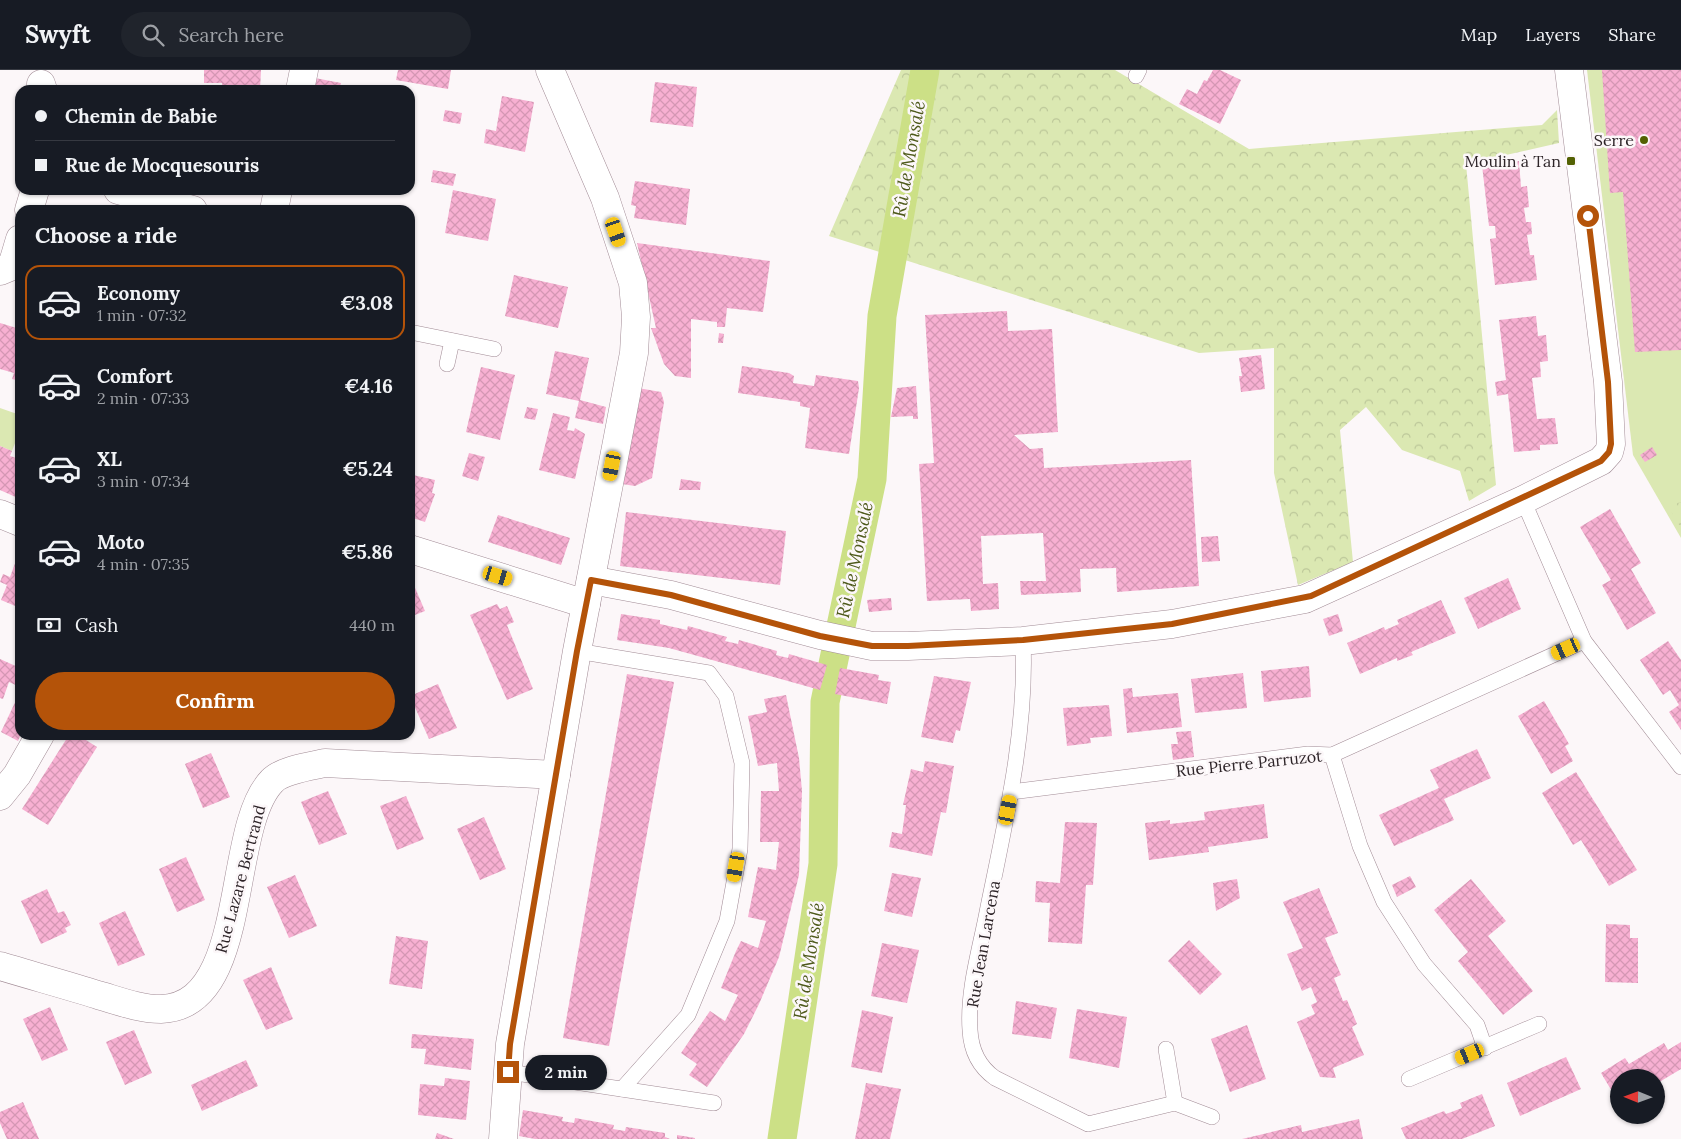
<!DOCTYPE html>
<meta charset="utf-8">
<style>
:root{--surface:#171b24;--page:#20242c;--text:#f1f3f6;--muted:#9ea1a6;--line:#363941;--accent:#b45309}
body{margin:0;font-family:Lora,serif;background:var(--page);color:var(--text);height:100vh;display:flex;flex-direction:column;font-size:19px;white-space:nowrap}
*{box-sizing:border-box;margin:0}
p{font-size:16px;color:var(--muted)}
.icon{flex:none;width:28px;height:28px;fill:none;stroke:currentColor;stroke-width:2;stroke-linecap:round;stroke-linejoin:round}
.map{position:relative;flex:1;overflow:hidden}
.panel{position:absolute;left:15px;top:135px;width:400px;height:535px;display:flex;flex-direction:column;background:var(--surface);border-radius:15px;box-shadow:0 1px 4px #0004}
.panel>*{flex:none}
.hud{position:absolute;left:15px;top:15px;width:400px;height:110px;border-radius:15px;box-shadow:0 1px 4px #0004;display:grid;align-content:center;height:110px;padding:0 20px;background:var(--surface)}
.needle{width:32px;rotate:271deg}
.buttons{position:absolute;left:1610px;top:999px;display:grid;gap:10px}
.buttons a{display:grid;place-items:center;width:55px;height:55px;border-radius:50%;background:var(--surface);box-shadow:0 1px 4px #0004;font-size:25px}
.end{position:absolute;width:22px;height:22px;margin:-11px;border:6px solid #b45309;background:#fff;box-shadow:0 0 0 2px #fff}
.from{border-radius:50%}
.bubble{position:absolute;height:35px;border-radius:18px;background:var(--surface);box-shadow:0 1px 4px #0004;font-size:16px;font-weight:800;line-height:35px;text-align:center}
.car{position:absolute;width:15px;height:30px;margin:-15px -8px;border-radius:6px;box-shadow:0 0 4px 1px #0007;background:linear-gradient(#f5c518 24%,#345 0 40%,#f5c518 0 76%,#345 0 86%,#f5c518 0)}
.hud b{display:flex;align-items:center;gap:18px;height:48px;font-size:19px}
.hud b+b{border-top:1px solid var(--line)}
.hud i{width:12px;height:12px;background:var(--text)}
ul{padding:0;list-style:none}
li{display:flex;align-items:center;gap:15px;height:75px;margin:0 10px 8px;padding:0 10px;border:2px solid transparent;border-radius:15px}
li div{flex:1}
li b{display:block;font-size:19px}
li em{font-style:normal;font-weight:800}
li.current{border-color:var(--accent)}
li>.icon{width:45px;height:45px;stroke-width:1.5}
h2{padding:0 20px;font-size:22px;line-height:60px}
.pay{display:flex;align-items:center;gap:12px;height:55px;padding:0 20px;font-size:19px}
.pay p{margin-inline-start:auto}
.action{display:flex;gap:10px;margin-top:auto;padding:10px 20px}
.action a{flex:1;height:58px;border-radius:30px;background:var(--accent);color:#fff;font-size:20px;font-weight:800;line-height:58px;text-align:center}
header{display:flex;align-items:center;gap:30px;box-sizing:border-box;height:70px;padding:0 25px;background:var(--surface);border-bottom:1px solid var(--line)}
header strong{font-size:24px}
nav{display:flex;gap:28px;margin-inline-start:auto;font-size:18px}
.search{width:350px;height:45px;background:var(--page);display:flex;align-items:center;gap:12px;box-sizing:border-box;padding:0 18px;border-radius:28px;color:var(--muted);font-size:19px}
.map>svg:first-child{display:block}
.green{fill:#dbe8b2}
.forest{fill:url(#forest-crowns)}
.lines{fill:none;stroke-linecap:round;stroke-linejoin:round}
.canal{stroke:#cce086;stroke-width:29}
.building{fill:url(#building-cross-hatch)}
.service-casing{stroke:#a28c96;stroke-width:16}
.minor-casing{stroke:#a28c96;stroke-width:29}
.service{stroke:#fff;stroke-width:15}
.minor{stroke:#fff;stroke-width:28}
.route{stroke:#b45309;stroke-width:6}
.poi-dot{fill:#536103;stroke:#fcf7f9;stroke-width:2}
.labels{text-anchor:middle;stroke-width:5;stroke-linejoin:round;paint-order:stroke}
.poi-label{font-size:16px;fill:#2d2428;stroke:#fcf7f9;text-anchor:end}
.street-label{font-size:16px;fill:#2d2428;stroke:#fcf7f9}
.water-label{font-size:18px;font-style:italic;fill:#4e5a1b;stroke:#fcf7f9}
</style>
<header>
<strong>Swyft</strong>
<div class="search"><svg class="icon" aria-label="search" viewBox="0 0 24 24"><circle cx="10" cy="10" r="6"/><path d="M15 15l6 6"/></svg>Search here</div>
<nav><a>Map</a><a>Layers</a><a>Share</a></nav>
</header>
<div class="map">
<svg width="1681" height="1069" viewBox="0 0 1681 1069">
<defs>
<pattern id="forest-crowns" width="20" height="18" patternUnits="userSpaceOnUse" patternTransform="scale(1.25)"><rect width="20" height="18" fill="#dbe8b2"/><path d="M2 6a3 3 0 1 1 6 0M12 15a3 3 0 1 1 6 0" fill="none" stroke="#bcc799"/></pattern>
<pattern id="building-cross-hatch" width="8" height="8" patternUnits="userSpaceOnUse" patternTransform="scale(1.25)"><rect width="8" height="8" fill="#f7b0d2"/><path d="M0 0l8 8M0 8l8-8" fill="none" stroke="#d497b4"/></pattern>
</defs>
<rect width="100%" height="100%" fill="#fcf7f9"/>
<!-- green -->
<g class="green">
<polygon points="1587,0 1681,0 1681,468 1633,385"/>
<polygon points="0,338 20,345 20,360 12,381 0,376"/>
</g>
<!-- forest -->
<g class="forest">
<polygon points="901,0 1115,0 1249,79 1542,55 1557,40 1559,73 1466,94 1496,415 1469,431 1460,401 1402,380 1366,337 1340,360 1353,492 1298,515 1274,403 1274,278 1199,283 829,166"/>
<polygon points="1681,432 1681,458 1668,436"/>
</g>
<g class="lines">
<!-- canal -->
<polyline class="canal" points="782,1069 823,794 825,632 872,409 882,246 925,0"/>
</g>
<!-- building -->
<g class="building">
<polygon points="204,0 261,0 260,20 222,20 222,13 204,13"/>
<polygon points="398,0 451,0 448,19 396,10"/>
<polygon points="1213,0 1220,0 1241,10 1220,54 1179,34 1187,19 1197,24 1204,10 1207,11"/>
<polygon points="1602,0 1681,0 1681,280 1635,282 1623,122 1610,123"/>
<polygon points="315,8 341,13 339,20 313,20"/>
<polygon points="655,12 697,17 693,57 650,52"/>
<polygon points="502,26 534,32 525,82 484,73 486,59 496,61"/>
<polygon points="445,40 462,43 460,54 443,51"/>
<polygon points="1519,91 1521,117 1527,116 1529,137 1524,138 1526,152 1531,152 1532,164 1527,165 1530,185 1534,185 1537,210 1495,215 1490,169 1496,168 1495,156 1489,156 1482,95"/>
<polygon points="433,100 456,104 453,116 431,112"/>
<polygon points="635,111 690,119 686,155 634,148 636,136 631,135"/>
<polygon points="453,120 496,129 488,171 445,163"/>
<polygon points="637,173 770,191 763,242 727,238 725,257 717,257 717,252 691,249 691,308 675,306 664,294 651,258 656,258"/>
<polygon points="514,205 568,217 558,258 505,246"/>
<polygon points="1007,241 1008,261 1052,259 1058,362 1014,365 1030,379 1043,378 1044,398 1191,390 1199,516 1117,522 1116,498 1080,499 1081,522 1021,525 1020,511 1046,511 1043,463 981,466 983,514 998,513 999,539 971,541 970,529 927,531 919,394 934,393 925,245"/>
<polygon points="1536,246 1538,266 1546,265 1548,291 1540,292 1541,307 1532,308 1537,349 1555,348 1558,374 1540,375 1540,380 1514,382 1508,324 1497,326 1495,312 1506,310 1499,250"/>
<polygon points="0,253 20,259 20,311 12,309 14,303 0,299"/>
<polygon points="719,263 724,264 723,273 718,273"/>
<polygon points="555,281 589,288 580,330 606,337 603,354 575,348 579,331 546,324"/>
<polygon points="1261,285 1265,319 1241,322 1239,306 1242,306 1239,288"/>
<polygon points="742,296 789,303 794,306 793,313 814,316 816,305 858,311 859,318 849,384 805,378 810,338 800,336 800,332 738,323"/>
<polygon points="481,297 515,305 500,370 466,362"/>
<polygon points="916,316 918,349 913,349 913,346 891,347 897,318"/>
<polygon points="638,318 661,322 664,332 652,408 635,416 622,414"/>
<polygon points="527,337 538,339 535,350 524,348"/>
<polygon points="553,343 570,347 567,360 574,361 575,358 585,364 575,409 539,400"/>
<polygon points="0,376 12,381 10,386 20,389 20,429 0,420"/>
<polygon points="1652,377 1657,385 1645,392 1640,385"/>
<polygon points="469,383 485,387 478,411 462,406"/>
<polygon points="413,405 435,410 432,423 435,424 425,452 410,447 410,413"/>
<polygon points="681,409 701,412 700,420 679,420"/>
<polygon points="1610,439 1641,493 1631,499 1656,543 1627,560 1602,515 1611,510 1580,457"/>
<polygon points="626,442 786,461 780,515 620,496"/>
<polygon points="498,445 570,468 561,495 488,472"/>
<polygon points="1218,466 1220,491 1202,492 1201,467"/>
<polygon points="20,480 20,538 1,530 7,515 0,512 3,504 10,507"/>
<polygon points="410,506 425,541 410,547"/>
<polygon points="1508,508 1521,539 1478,559 1464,528"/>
<polygon points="891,528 892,540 869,542 867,530"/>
<polygon points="1441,530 1456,563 1411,582 1413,585 1397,591 1397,588 1360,604 1347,573 1384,557 1385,560 1399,554 1397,550"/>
<polygon points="497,534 500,539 507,536 514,552 507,555 533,619 507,630 470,545"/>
<polygon points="621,544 660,550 660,554 687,560 688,556 727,567 725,571 738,574 739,570 777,581 776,585 788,588 789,584 827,595 820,620 669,578 617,570"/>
<polygon points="1338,544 1343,561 1329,566 1323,549"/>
<polygon points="1668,571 1681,590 1681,660 1669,642 1679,635 1670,620 1663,625 1640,590"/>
<polygon points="0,589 20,598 20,617 9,612 3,629 0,628"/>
<polygon points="1309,596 1311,627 1264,632 1261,601"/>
<polygon points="840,598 879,605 878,610 891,612 887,634 835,624"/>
<polygon points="1243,603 1247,638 1195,643 1191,609"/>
<polygon points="627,604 674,612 609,976 563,968"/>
<polygon points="934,606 971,612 960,661 956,660 953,673 921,667"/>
<polygon points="438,614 457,658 429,669 410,626"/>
<polygon points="1132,618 1133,627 1178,623 1182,657 1127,663 1123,619"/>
<polygon points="20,622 20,666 18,671 1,662"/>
<polygon points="786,625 799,688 802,721 799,805 779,887 759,934 744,964 707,1017 689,1005 697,994 681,983 710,941 725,951 738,925 721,918 736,881 741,871 758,878 766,851 748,847 758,797 776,800 779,772 760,772 761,721 779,721 777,693 758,696 748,646 767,642 764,629"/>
<polygon points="1544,631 1569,674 1565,676 1573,691 1551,704 1518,646"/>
<polygon points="1109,635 1112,666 1090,668 1091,673 1067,676 1063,638"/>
<polygon points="1191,661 1194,687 1173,690 1171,674 1178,674 1176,662"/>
<polygon points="69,665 78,665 97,677 48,755 22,739"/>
<polygon points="1477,679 1491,708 1444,729 1454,750 1394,776 1379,745 1439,718 1430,700"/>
<polygon points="211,683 230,727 203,738 185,694"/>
<polygon points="925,691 954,696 946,743 941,742 932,786 889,777 892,762 902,764 906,735 903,735 911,699 923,702"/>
<polygon points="1576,702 1637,800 1609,816 1581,770 1573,775 1542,723"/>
<polygon points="328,721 347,764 319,775 301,732"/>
<polygon points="406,726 424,769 397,780 380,736"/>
<polygon points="1264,734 1268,768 1208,777 1209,782 1149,790 1145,753 1170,750 1170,754 1205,750 1204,742"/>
<polygon points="484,747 506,799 480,810 457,759"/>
<polygon points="1065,752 1097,753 1093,815 1086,815 1082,874 1048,872 1050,833 1035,832 1036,811 1060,813"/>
<polygon points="186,787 205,830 177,842 159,799"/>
<polygon points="892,803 921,808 912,847 884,841"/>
<polygon points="295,805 317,856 289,868 267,817"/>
<polygon points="1410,806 1416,817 1397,827 1392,815"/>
<polygon points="1237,809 1240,828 1216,841 1213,813"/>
<polygon points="1471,809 1506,851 1488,866 1533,921 1503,945 1458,891 1468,882 1434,840"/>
<polygon points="1319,818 1338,863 1325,868 1341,905 1334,908 1343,931 1347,930 1357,954 1352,957 1364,985 1333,998 1336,1008 1320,1007 1297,952 1315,944 1311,935 1317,932 1311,917 1302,921 1287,884 1303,878 1283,832"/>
<polygon points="47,819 58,843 64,841 71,855 65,858 67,862 41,874 21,831"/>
<polygon points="125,841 145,885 118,896 99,853"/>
<polygon points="1606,854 1630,855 1630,868 1638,868 1638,913 1605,912"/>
<polygon points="396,866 428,871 422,919 389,914"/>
<polygon points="1189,870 1222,904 1200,925 1168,891"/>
<polygon points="882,873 919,880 907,933 871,926"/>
<polygon points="271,897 293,949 266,960 243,910"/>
<polygon points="1016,931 1057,938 1051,969 1012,964"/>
<polygon points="50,937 68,980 42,991 23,949"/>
<polygon points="1077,939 1127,947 1119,998 1069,988"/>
<polygon points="862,940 893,947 882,1003 851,997"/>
<polygon points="1247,955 1266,1009 1230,1022 1211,969"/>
<polygon points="134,960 152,1003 125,1015 106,972"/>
<polygon points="412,964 474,969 471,1000 424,994 426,979 411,978"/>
<polygon points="1681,972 1681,999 1656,1014 1656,1008 1619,1008 1619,1033 1601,1003 1625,988 1629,994 1664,973 1668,980"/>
<polygon points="1566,987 1581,1019 1520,1046 1507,1013"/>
<polygon points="246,990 258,1016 202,1041 191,1015"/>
<polygon points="445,1008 470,1011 466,1050 418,1045 420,1014 444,1016"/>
<polygon points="866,1013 901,1019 890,1069 855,1069"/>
<polygon points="1482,1024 1495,1056 1462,1069 1406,1069 1401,1058 1444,1041 1446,1044 1462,1038 1460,1033"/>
<polygon points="23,1032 39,1069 7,1069 0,1053 0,1042"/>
<polygon points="523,1040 563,1047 562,1051 574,1053 575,1048 614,1055 613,1059 625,1061 626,1057 665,1063 665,1067 670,1069 535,1069 519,1066"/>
<polygon points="1359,1049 1363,1069 1242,1069 1301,1055 1302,1062"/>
<polygon points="437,1063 454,1069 435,1069"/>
<polygon points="677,1065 695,1068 695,1069 677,1069"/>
</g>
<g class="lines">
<!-- service casing -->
<g class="service-casing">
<g id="service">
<polyline points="1136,6 1139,0"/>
<polyline points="410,262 494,279"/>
<polyline points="447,294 452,271"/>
<polyline points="1523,430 1584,571 1681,697"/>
<path d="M1023,571C1027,660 1006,749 988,837C981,876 967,919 970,960C971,980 978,996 995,1008L1088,1054L1175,1033L1212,1047"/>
<polyline points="577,581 709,603 726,626 742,693 740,779 727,851 688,945 622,1019"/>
<polyline points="1332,685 1360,776 1384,832 1424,894 1477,955 1485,978"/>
<polyline points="1011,722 1308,684 1332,685 1584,571"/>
<polyline points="1166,979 1175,1033"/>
<polyline points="508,1002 714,1033"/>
<polyline points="1409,1009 1539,954"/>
</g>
</g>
<!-- minor casing -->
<g class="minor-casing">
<g id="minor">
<polyline points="41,14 43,20"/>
<polyline points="300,20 304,0"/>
<polyline points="118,120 193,140"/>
<polyline points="29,140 35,120"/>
<polyline points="274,140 278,120"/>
<polyline points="0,201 12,196 20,169"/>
<polyline points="0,444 20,452"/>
<polyline points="410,479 586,534"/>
<polyline points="591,510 671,525 820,565 872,576 908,576 1023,571 1172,554 1305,529 1523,430 1601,391 1609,382 1611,374 1608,312 1569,0"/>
<polyline points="0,726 17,705 40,665"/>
<path d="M0,896C33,906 66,915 98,925C119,931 140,939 161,939C251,936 225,759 272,711C282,700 311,696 325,693L556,705"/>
<polyline points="503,1069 510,974 577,581 634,283 636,247 633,213 605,128 550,0"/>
</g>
</g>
<!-- service -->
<use href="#service" class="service"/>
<!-- minor -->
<use href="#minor" class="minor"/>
</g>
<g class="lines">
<!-- route -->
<polyline class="route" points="508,1002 510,974 577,581 591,510 671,525 820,566 872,576 908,576 1023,570 1172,554 1311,526 1601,391 1609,382 1611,374 1608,312 1588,146"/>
</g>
<!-- markers -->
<g class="poi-dot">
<circle cx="1644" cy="70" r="5"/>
<rect x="1566" y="86" width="10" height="10" rx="2.5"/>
</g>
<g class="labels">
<!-- poi labels -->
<g class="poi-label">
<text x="1634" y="76">Serre</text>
<text x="1561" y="97">Moulin à Tan</text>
</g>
<!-- street labels -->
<g class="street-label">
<text transform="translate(1249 693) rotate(-6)" y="6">Rue Pierre Parruzot</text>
<text transform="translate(240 809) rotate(-75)" y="6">Rue Lazare Bertrand</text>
<text transform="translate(983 874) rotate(-80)" y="6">Rue Jean Larcena</text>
</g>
<!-- water labels -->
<g class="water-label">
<text transform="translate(909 89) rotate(-80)" y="6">Rû de Monsalé</text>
<text transform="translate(855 490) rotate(-78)" y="6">Rû de Monsalé</text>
<text transform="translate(809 891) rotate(-81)" y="6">Rû de Monsalé</text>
</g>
</g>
</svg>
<div class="buttons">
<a><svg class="needle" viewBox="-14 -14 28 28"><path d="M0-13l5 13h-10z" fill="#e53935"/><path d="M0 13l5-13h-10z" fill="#9ea1a6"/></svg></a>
</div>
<i class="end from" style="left:1588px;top:146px"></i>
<i class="end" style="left:508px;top:1002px"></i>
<div class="bubble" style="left:525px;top:985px;width:82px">2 min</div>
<i class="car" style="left:616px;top:162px;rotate:161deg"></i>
<i class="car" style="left:612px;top:396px;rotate:191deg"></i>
<i class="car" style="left:498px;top:506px;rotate:107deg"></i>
<i class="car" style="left:1566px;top:579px;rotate:246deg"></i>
<i class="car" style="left:1008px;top:740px;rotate:11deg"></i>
<i class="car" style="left:736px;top:797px;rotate:190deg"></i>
<i class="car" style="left:1470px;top:984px;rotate:248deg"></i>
<div class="hud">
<b><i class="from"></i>Chemin de Babie</b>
<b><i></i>Rue de Mocquesouris</b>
</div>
<section class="panel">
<h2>Choose a ride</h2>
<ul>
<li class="current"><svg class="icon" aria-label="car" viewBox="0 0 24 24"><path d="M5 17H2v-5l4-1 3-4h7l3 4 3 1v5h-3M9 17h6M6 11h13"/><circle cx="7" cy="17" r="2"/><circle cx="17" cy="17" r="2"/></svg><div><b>Economy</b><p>1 min · 07:32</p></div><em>€3.08</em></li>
<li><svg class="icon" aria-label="car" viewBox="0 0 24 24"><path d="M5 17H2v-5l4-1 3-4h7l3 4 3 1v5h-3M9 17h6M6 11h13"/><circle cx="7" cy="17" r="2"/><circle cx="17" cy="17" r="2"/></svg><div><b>Comfort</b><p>2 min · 07:33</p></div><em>€4.16</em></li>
<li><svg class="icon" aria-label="car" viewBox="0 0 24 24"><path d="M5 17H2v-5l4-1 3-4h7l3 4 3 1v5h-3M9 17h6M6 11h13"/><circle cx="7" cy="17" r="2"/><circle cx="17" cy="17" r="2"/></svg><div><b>XL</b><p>3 min · 07:34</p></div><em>€5.24</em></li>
<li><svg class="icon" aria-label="car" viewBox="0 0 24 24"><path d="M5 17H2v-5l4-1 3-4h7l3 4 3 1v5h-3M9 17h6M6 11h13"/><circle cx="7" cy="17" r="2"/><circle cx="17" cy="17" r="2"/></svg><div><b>Moto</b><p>4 min · 07:35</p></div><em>€5.86</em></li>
</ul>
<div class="pay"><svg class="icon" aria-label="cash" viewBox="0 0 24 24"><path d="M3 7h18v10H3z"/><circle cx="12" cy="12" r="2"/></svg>Cash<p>440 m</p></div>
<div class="action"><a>Confirm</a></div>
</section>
</div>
